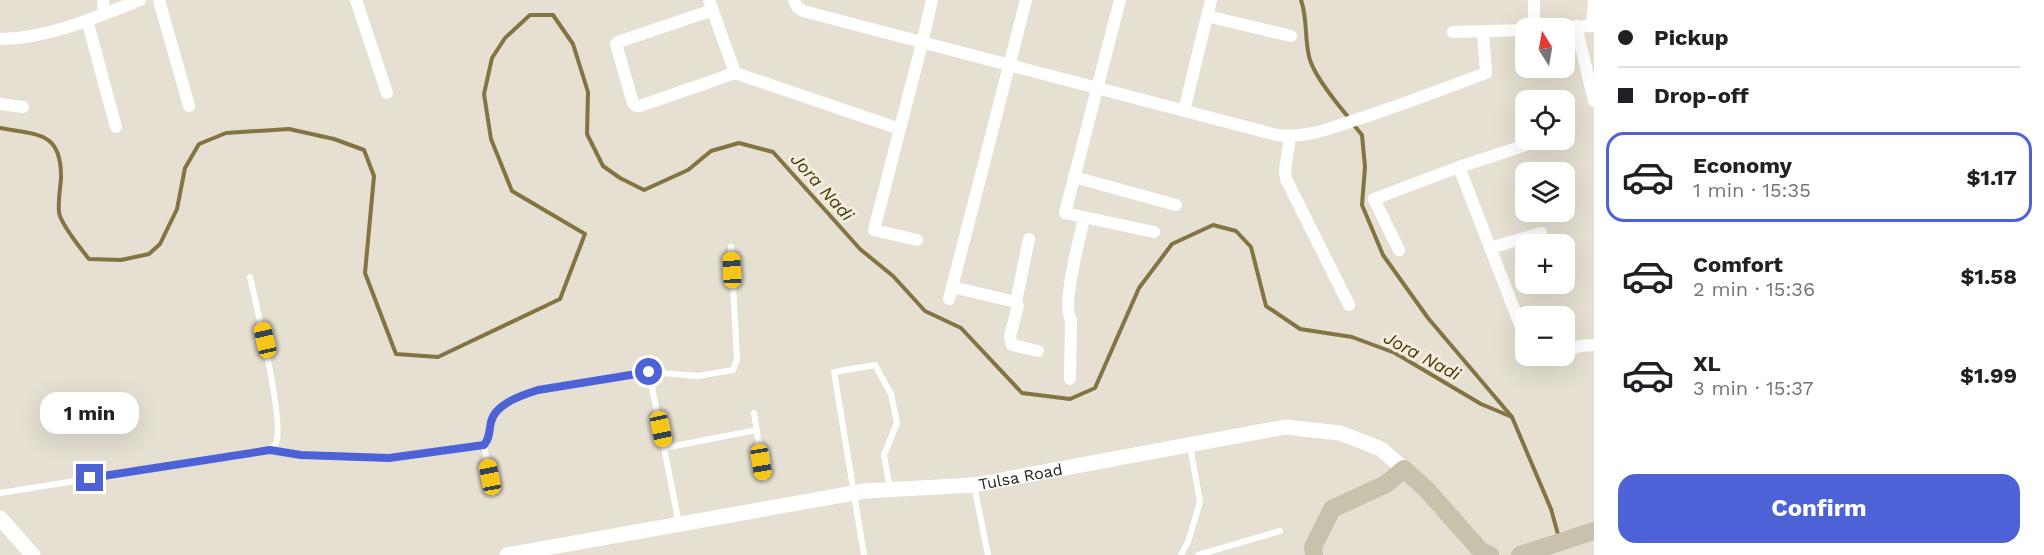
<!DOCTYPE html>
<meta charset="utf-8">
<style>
:root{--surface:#fff;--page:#f2f2f2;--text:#202124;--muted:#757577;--line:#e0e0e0;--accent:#4e62d7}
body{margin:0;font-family:"Work Sans",sans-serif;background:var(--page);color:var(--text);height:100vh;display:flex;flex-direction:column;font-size:22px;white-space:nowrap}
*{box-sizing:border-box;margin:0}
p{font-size:20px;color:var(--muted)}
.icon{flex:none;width:33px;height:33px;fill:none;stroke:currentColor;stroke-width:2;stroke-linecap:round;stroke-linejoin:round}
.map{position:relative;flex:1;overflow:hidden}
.sheet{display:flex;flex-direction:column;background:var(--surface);width:450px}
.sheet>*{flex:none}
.guide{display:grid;align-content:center;height:132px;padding:0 24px;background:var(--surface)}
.needle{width:39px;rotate:349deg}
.buttons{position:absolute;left:1515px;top:18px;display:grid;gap:12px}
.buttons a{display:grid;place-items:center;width:60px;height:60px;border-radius:12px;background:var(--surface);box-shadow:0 6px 24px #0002;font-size:30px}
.end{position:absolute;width:27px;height:27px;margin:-14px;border:8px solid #4e62d7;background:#fff;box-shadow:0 0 0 3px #fff}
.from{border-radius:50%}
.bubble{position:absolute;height:42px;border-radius:18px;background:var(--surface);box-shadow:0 6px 24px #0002;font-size:20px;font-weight:700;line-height:42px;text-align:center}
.car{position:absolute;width:18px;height:36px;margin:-18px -9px;border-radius:8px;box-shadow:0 0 4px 2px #0007;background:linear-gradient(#f5c518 24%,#345 0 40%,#f5c518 0 76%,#345 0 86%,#f5c518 0)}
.guide b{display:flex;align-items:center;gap:21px;height:57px;font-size:22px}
.guide b+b{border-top:2px solid var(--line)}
.guide i{width:15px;height:15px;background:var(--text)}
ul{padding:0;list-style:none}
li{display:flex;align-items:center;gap:18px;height:90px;margin:0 12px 9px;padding:0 12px;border:3px solid transparent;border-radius:18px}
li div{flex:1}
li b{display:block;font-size:22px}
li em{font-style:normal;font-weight:700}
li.current{border-color:var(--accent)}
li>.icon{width:54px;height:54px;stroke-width:1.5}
.cta{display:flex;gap:12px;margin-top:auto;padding:12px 24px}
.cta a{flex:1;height:69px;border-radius:18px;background:var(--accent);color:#fff;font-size:24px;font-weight:700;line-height:69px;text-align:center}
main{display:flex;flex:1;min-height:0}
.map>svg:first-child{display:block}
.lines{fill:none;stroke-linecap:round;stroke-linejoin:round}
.stream{stroke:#837443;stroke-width:4}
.service{stroke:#fff;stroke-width:6}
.minor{stroke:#fff;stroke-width:12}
.tertiary{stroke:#fff;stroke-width:15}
.secondary{stroke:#c8c1ac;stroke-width:18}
.route{stroke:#4e62d7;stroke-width:8}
.labels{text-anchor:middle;stroke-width:6;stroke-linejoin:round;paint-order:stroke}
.street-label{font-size:16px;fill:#23211b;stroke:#f2edde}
.water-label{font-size:18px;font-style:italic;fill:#463600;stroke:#f2edde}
</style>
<main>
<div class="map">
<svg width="1594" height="555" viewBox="0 0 1594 555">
<rect width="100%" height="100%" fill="#e5e0d1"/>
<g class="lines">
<!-- stream -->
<g class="stream">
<path d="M1301,0C1308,19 1304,41 1310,60C1315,76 1338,105 1349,118"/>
<polyline points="1353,124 1362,135 1365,167 1362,205 1383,255 1428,318 1512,417 1551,509 1559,538"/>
<path d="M0,128C38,135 62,131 61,179C60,190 58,202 59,212C60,223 81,249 89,259L121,260L149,254L160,244L177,209L185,168L199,144L226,133L289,129L334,139L364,150L374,176L365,273L396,354L438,357L560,299L585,234L512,191L491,139L484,94L492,58L505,38L530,15H553L573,44L588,92L587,134L603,166L620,178L644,190L688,170L711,151L739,143L773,152L860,249L893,276L925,311L961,328L1022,393L1070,399L1095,388L1139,288L1172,244L1213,225L1236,231L1251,247L1266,306L1300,329L1352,337L1395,353L1481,404L1512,417"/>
</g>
<!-- service -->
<g class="service">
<polyline points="649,372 679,524"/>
<polyline points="754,413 764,478"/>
<polyline points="484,445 493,493"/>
<polyline points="664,448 757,430"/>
<path d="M269,450L301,455L389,458L484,445C490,438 489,431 491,422C495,404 522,395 538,390L649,372L698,376L733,370L737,359L731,247"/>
<polyline points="974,485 988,555"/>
<path d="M0,493L269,450C272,448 275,446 276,443C285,425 256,303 250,277"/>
<polyline points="864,555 834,372 875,365 891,394 897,423 884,455 890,489"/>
<polyline points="1181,555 1188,542 1200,502 1190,446"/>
<polyline points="1198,555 1280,531"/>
</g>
<!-- minor -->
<g class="minor">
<polyline points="103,0 104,14"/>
<polyline points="159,0 189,106"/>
<polyline points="356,0 387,93"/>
<polyline points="709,0 735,73 900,129"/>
<path d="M794,0L797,7L803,11L1277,135C1306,139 1331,128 1358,119C1401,105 1443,89 1486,73L1483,33"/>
<polyline points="1120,0 1065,213 1154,232"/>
<polyline points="1534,0 1534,28"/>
<polyline points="713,10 618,42 616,44 633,103 636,106 640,106 735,73"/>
<polyline points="1207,16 1291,36"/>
<polyline points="87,20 116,127"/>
<polyline points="1576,26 1594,101"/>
<polyline points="1592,26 1594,0"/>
<polyline points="1544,28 1594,26"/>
<polyline points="1453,32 1526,30"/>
<path d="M0,39C46,39 97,17 140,0"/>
<polyline points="0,104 23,107"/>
<polyline points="1184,111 1211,0"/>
<polyline points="1290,137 1285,170 1286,179 1349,305"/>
<polyline points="1459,167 1526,340"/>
<polyline points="1074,177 1176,205"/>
<polyline points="1029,239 1016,302 1018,306 1010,336 1012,345 1038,351"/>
<polyline points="917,240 874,230 922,43 932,0"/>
<polyline points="1490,248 1541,233"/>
<polyline points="1399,250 1374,199 1459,167 1523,146"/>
<polyline points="952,287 1016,302"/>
<polyline points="949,299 1026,0"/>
<polyline points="1564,352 1580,346 1594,345"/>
<polyline points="1533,356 1546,359 1555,356"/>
<path d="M1070,379L1071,320C1061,307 1080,237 1084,218"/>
</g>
<!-- tertiary -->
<g class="tertiary">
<polyline points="0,518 33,555"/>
<path id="s1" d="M507,555L865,491L974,485L1285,427L1340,433L1381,449L1404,469"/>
</g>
<!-- secondary -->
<g class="secondary">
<polyline points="1314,555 1313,547 1332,509 1386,484 1404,469 1427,490 1481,551 1490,555"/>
<polyline points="1520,555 1594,531"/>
</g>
</g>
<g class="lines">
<!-- route -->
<path class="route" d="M90,478L270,450L301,455L389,458L484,445C490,438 489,431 491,422C495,404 522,395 538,390L649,372"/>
</g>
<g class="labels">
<!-- street labels -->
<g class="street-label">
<text dy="6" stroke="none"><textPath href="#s1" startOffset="520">Tulsa Road</textPath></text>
</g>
<!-- water labels -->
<g class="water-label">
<text transform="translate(822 187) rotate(48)" y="6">Jora Nadi</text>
<text transform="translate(1422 356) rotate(28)" y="6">Jora Nadi</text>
</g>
</g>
</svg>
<div class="buttons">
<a><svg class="needle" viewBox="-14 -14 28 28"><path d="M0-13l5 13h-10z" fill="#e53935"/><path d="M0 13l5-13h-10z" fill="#757577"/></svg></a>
<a><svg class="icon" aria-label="locate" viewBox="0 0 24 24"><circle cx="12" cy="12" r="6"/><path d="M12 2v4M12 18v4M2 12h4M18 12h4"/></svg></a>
<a><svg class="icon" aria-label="layers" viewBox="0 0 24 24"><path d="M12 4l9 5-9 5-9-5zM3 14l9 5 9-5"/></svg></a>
<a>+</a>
<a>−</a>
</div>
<i class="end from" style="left:649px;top:372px"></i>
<i class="end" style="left:90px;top:478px"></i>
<div class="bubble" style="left:40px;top:392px;width:99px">1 min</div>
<i class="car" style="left:732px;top:270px;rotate:357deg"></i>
<i class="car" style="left:265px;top:340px;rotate:347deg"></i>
<i class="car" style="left:661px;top:429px;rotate:168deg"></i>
<i class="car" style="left:761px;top:462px;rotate:171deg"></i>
<i class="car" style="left:490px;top:477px;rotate:349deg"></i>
</div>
<section class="sheet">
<div class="guide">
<b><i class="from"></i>Pickup</b>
<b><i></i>Drop-off</b>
</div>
<ul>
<li class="current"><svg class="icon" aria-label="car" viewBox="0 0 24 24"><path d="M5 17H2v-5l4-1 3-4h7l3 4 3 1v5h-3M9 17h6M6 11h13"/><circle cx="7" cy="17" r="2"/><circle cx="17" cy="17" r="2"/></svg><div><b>Economy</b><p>1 min · 15:35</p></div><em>$1.17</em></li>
<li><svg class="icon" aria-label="car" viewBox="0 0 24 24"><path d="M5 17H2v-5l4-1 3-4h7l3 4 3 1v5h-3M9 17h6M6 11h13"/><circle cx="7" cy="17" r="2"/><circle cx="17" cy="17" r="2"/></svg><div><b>Comfort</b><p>2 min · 15:36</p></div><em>$1.58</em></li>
<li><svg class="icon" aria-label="car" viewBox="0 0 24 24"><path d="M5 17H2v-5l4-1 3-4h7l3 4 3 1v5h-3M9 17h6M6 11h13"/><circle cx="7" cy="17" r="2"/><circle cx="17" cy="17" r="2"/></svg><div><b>XL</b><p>3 min · 15:37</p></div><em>$1.99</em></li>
</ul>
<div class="cta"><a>Confirm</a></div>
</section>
</main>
